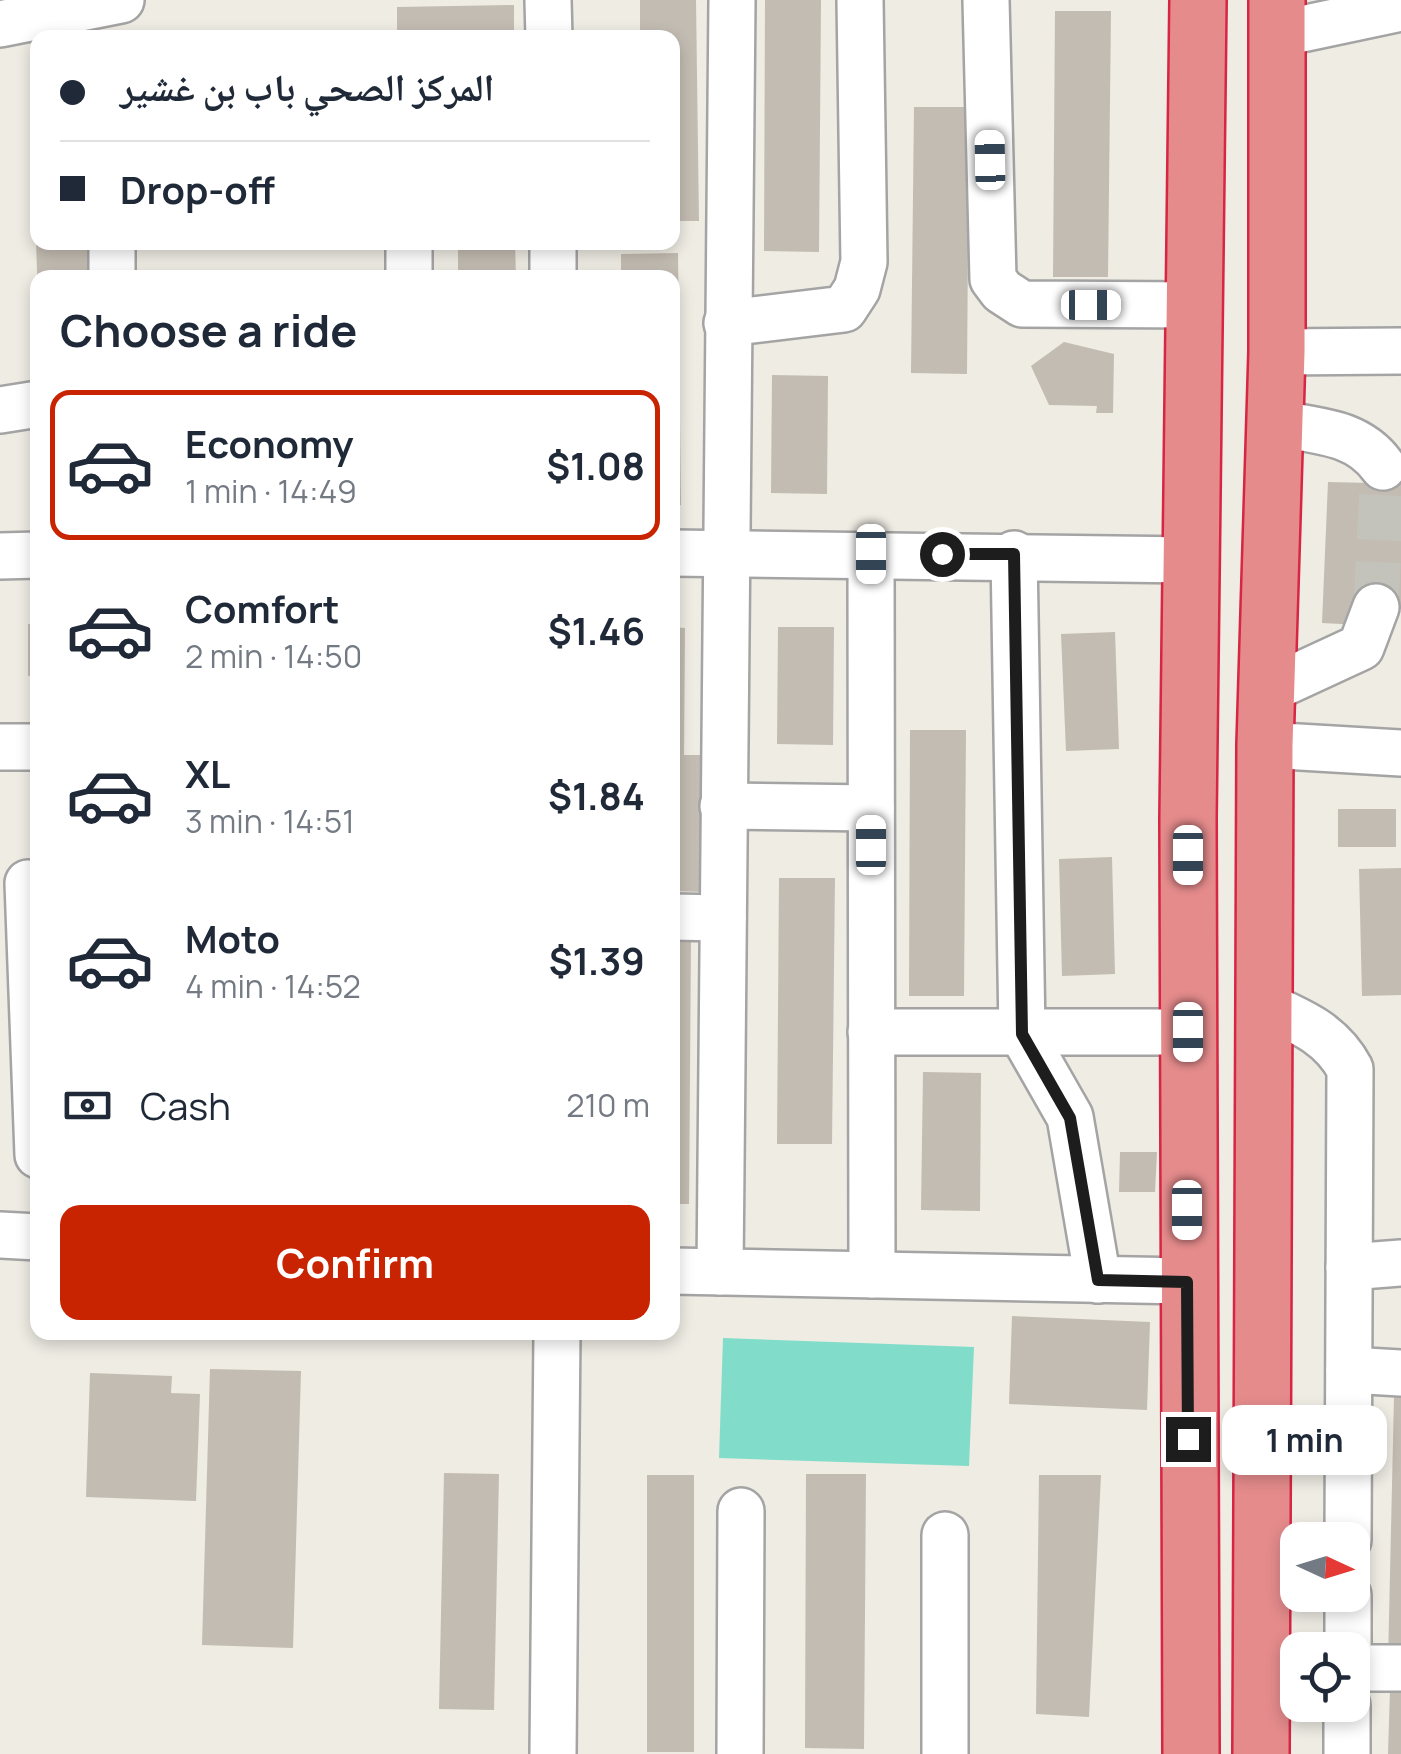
<!DOCTYPE html>
<meta charset="utf-8">
<style>
:root{--surface:#fff;--page:#f6f6f7;--text:#1f2937;--muted:#747a83;--line:#e0e1e3;--accent:#c82402}
body{margin:0;font-family:Manrope,"Noto Naskh Arabic",sans-serif;background:var(--page);color:var(--text);height:100vh;display:flex;flex-direction:column;font-size:38px;white-space:nowrap}
*{box-sizing:border-box;margin:0}
p{font-size:32px;color:var(--muted)}
.icon{flex:none;width:55px;height:55px;fill:none;stroke:currentColor;stroke-width:2;stroke-linecap:round;stroke-linejoin:round}
.map{position:relative;flex:1;overflow:hidden}
.sheet{position:absolute;left:30px;top:270px;width:650px;height:1070px;display:flex;flex-direction:column;background:var(--surface);border-radius:20px;box-shadow:0 5px 15px #0003}
.sheet>*{flex:none}
.guide{position:absolute;left:30px;top:30px;width:650px;height:220px;border-radius:20px;box-shadow:0 5px 15px #0003;display:grid;align-content:center;height:220px;padding:0 30px;background:var(--surface)}
.needle{width:65px;rotate:94deg}
.buttons{position:absolute;left:1280px;top:1522px;display:grid;gap:20px}
.buttons a{display:grid;place-items:center;width:90px;height:90px;border-radius:20px;background:var(--surface);box-shadow:0 5px 15px #0003;font-size:50px}
.end{position:absolute;width:45px;height:45px;margin:-22px;border:12px solid #1d1d1d;background:#fff;box-shadow:0 0 0 5px #fff}
.from{border-radius:50%}
.bubble{position:absolute;height:70px;border-radius:20px;background:var(--surface);box-shadow:0 5px 15px #0003;font-size:32px;font-weight:700;line-height:70px;text-align:center}
.car{position:absolute;width:30px;height:60px;margin:-30px -15px;border-radius:12px;box-shadow:0 0 8px 2px #0007;background:linear-gradient(#fff 24%,#345 0 40%,#fff 0 76%,#345 0 86%,#fff 0)}
.guide b{display:flex;align-items:center;gap:35px;height:95px;font-size:38px}
.guide b+b{border-top:2px solid var(--line)}
.guide i{width:25px;height:25px;background:var(--text)}
ul{padding:0;list-style:none}
li{display:flex;align-items:center;gap:30px;height:150px;margin:0 20px 15px;padding:0 10px;border:5px solid transparent;border-radius:20px}
li div{flex:1}
li b{display:block;font-size:38px}
li em{font-style:normal;font-weight:700}
li.active{border-color:var(--accent)}
li>.icon{width:90px;height:90px;stroke-width:1.5}
h2{padding:0 30px;font-size:45px;line-height:120px}
.pay{display:flex;align-items:center;gap:25px;height:110px;padding:0 30px;font-size:38px}
.pay p{margin-inline-start:auto}
.cta{display:flex;gap:20px;margin-top:auto;padding:20px 30px}
.cta a{flex:1;height:115px;border-radius:20px;background:var(--accent);color:#fff;font-size:40px;font-weight:700;line-height:115px;text-align:center}
.map>svg:first-child{display:block}
.pitch{fill:#81ddc9}
.building{fill:#c3bcb2}
.lines{fill:none;stroke-linecap:round;stroke-linejoin:round}
.minor-tunnel{stroke:#c4c3bb;stroke-width:45;stroke-dasharray:45 22;stroke-linecap:butt}
.minor-casing{stroke:#a4a4a4;stroke-width:50}
.highway-casing{stroke:#d72544;stroke-width:60}
.minor{stroke:#fff;stroke-width:45}
.highway{stroke:#e58b8c;stroke-width:55}
.route{stroke:#1d1d1d;stroke-width:12}
</style>
<div class="map">
<svg width="1401" height="1754" viewBox="0 0 1401 1754">
<rect width="100%" height="100%" fill="#eeece3"/>
<!-- pitch -->
<polygon class="pitch" points="723,1338 974,1347 969,1466 719,1458"/>
<!-- building -->
<g class="building">
<polygon points="640,0 696,0 699,221 672,221 672,38 640,38"/>
<polygon points="765,0 821,0 819,252 764,251"/>
<polygon points="514,5 514,38 397,38 397,7"/>
<polygon points="1055,11 1111,11 1108,277 1053,277"/>
<polygon points="31,91 38,91 38,242 90,242 90,278 38,278 38,301"/>
<polygon points="914,107 969,107 967,374 911,373"/>
<polygon points="458,242 515,242 516,278 458,278"/>
<polygon points="678,253 681,505 672,506 672,278 621,278 621,254"/>
<polygon points="1064,342 1114,354 1113,413 1096,413 1097,406 1049,405 1031,366"/>
<polygon points="772,375 828,376 827,494 771,493"/>
<polygon points="33,453 38,453 38,509 34,509"/>
<polygon points="1401,468 1401,609 1360,607 1360,625 1322,623 1328,482 1372,483"/>
<rect x="28" y="624" width="10" height="52"/>
<polygon points="672,627 685,628 684,755 702,755 702,892 672,891"/>
<polygon points="778,627 834,627 833,745 777,744"/>
<polygon points="1115,632 1119,749 1066,751 1061,634"/>
<polygon points="910,730 966,730 964,996 909,996"/>
<rect x="1338" y="809" width="58" height="38"/>
<polygon points="1112,857 1115,974 1062,976 1059,859"/>
<polygon points="1401,868 1401,995 1362,996 1359,869"/>
<polygon points="779,878 835,878 832,1144 777,1144"/>
<polygon points="672,938 691,939 689,1204 672,1204"/>
<polygon points="923,1072 981,1073 980,1211 921,1210"/>
<polygon points="1120,1152 1157,1152 1155,1192 1119,1192"/>
<polygon points="1012,1316 1150,1322 1147,1410 1009,1404"/>
<polygon points="210,1369 301,1371 293,1648 202,1645"/>
<polygon points="90,1373 172,1376 171,1393 200,1394 196,1501 86,1497"/>
<polygon points="1394,1396 1401,1396 1401,1663 1388,1663"/>
<polygon points="444,1473 499,1474 494,1710 439,1709"/>
<polygon points="806,1474 866,1474 864,1749 805,1748"/>
<rect x="647" y="1475" width="47" height="277"/>
<polygon points="1039,1475 1101,1475 1089,1717 1036,1714"/>
<polygon points="1390,1689 1401,1689 1401,1754 1388,1754"/>
</g>
<g class="lines">
<!-- minor-tunnel -->
<polyline class="minor-tunnel" points="1376,607 1383,467"/>
<!-- minor casing -->
<g class="minor-casing">
<g id="minor">
<polyline points="548,0 549,38"/>
<polyline points="986,0 993,279 1002,291 1022,304 1195,305"/>
<polyline points="0,24 121,0"/>
<polyline points="1278,34 1401,8"/>
<polyline points="409,242 409,278"/>
<polyline points="553,242 553,278"/>
<polyline points="112,278 112,242"/>
<polyline points="727,323 844,309 857,289 864,262 860,0"/>
<polyline points="1277,352 1401,351"/>
<polyline points="0,410 38,404"/>
<path d="M1275,423C1316,431 1358,431 1383,467"/>
<polyline points="672,553 1192,560"/>
<polyline points="871,554 872,1275"/>
<polyline points="1014,554 1022,1033 1070,1117 1098,1280"/>
<polyline points="0,556 38,555"/>
<polyline points="1268,690 1361,647 1376,607"/>
<polyline points="1265,745 1401,753"/>
<polyline points="0,747 38,747"/>
<polyline points="723,806 871,808"/>
<polyline points="28,883 38,1155"/>
<polyline points="672,917 723,918"/>
<path d="M1264,1005C1299,1021 1331,1033 1350,1069L1348,1540"/>
<polyline points="871,1032 1189,1032"/>
<polyline points="0,1235 38,1237"/>
<polyline points="1349,1267 1401,1263"/>
<polyline points="672,1271 1187,1281"/>
<polyline points="720,1272 732,0"/>
<polyline points="1349,1370 1401,1373"/>
<polyline points="1348,1650 1348,1595"/>
<polyline points="1352,1668 1401,1668"/>
<polyline points="553,1754 557,1332"/>
<polyline points="740,1754 741,1511"/>
<polyline points="945,1754 945,1535"/>
<polyline points="1347,1754 1347,1705"/>
</g>
</g>
<!-- highway casing -->
<g class="highway-casing">
<g id="highway">
<polyline points="1191,1754 1188,819 1198,0"/>
<polyline points="1261,1754 1265,745 1277,352 1277,0"/>
</g>
</g>
<!-- minor -->
<use href="#minor" class="minor"/>
<!-- highway -->
<use href="#highway" class="highway"/>
</g>
<g class="lines">
<!-- route -->
<polyline class="route" points="942,554 1014,554 1022,1034 1070,1118 1098,1280 1187,1282 1188,1439"/>
</g>
</svg>
<div class="buttons">
<a><svg class="needle" viewBox="-14 -14 28 28"><path d="M0-13l5 13h-10z" fill="#e53935"/><path d="M0 13l5-13h-10z" fill="#747a83"/></svg></a>
<a><svg class="icon" aria-label="locate" viewBox="0 0 24 24"><circle cx="12" cy="12" r="6"/><path d="M12 2v4M12 18v4M2 12h4M18 12h4"/></svg></a>
</div>
<i class="end from" style="left:942px;top:554px"></i>
<i class="end" style="left:1188px;top:1439px"></i>
<div class="bubble" style="left:1222px;top:1405px;width:165px">1 min</div>
<i class="car" style="left:990px;top:160px;rotate:359deg"></i>
<i class="car" style="left:1091px;top:305px;rotate:90deg"></i>
<i class="car" style="left:871px;top:554px;rotate:180deg"></i>
<i class="car" style="left:871px;top:845px;rotate:0deg"></i>
<i class="car" style="left:1188px;top:855px;rotate:180deg"></i>
<i class="car" style="left:1188px;top:1032px;rotate:180deg"></i>
<i class="car" style="left:1187px;top:1210px;rotate:180deg"></i>
<div class="guide">
<b><i class="from"></i>المركز الصحي باب بن غشير</b>
<b><i></i>Drop-off</b>
</div>
<section class="sheet">
<h2>Choose a ride</h2>
<ul>
<li class="active"><svg class="icon" aria-label="car" viewBox="0 0 24 24"><path d="M5 17H2v-5l4-1 3-4h7l3 4 3 1v5h-3M9 17h6M6 11h13"/><circle cx="7" cy="17" r="2"/><circle cx="17" cy="17" r="2"/></svg><div><b>Economy</b><p>1 min · 14:49</p></div><em>$1.08</em></li>
<li><svg class="icon" aria-label="car" viewBox="0 0 24 24"><path d="M5 17H2v-5l4-1 3-4h7l3 4 3 1v5h-3M9 17h6M6 11h13"/><circle cx="7" cy="17" r="2"/><circle cx="17" cy="17" r="2"/></svg><div><b>Comfort</b><p>2 min · 14:50</p></div><em>$1.46</em></li>
<li><svg class="icon" aria-label="car" viewBox="0 0 24 24"><path d="M5 17H2v-5l4-1 3-4h7l3 4 3 1v5h-3M9 17h6M6 11h13"/><circle cx="7" cy="17" r="2"/><circle cx="17" cy="17" r="2"/></svg><div><b>XL</b><p>3 min · 14:51</p></div><em>$1.84</em></li>
<li><svg class="icon" aria-label="car" viewBox="0 0 24 24"><path d="M5 17H2v-5l4-1 3-4h7l3 4 3 1v5h-3M9 17h6M6 11h13"/><circle cx="7" cy="17" r="2"/><circle cx="17" cy="17" r="2"/></svg><div><b>Moto</b><p>4 min · 14:52</p></div><em>$1.39</em></li>
</ul>
<div class="pay"><svg class="icon" aria-label="cash" viewBox="0 0 24 24"><path d="M3 7h18v10H3z"/><circle cx="12" cy="12" r="2"/></svg>Cash<p>210 m</p></div>
<div class="cta"><a>Confirm</a></div>
</section>
</div>
